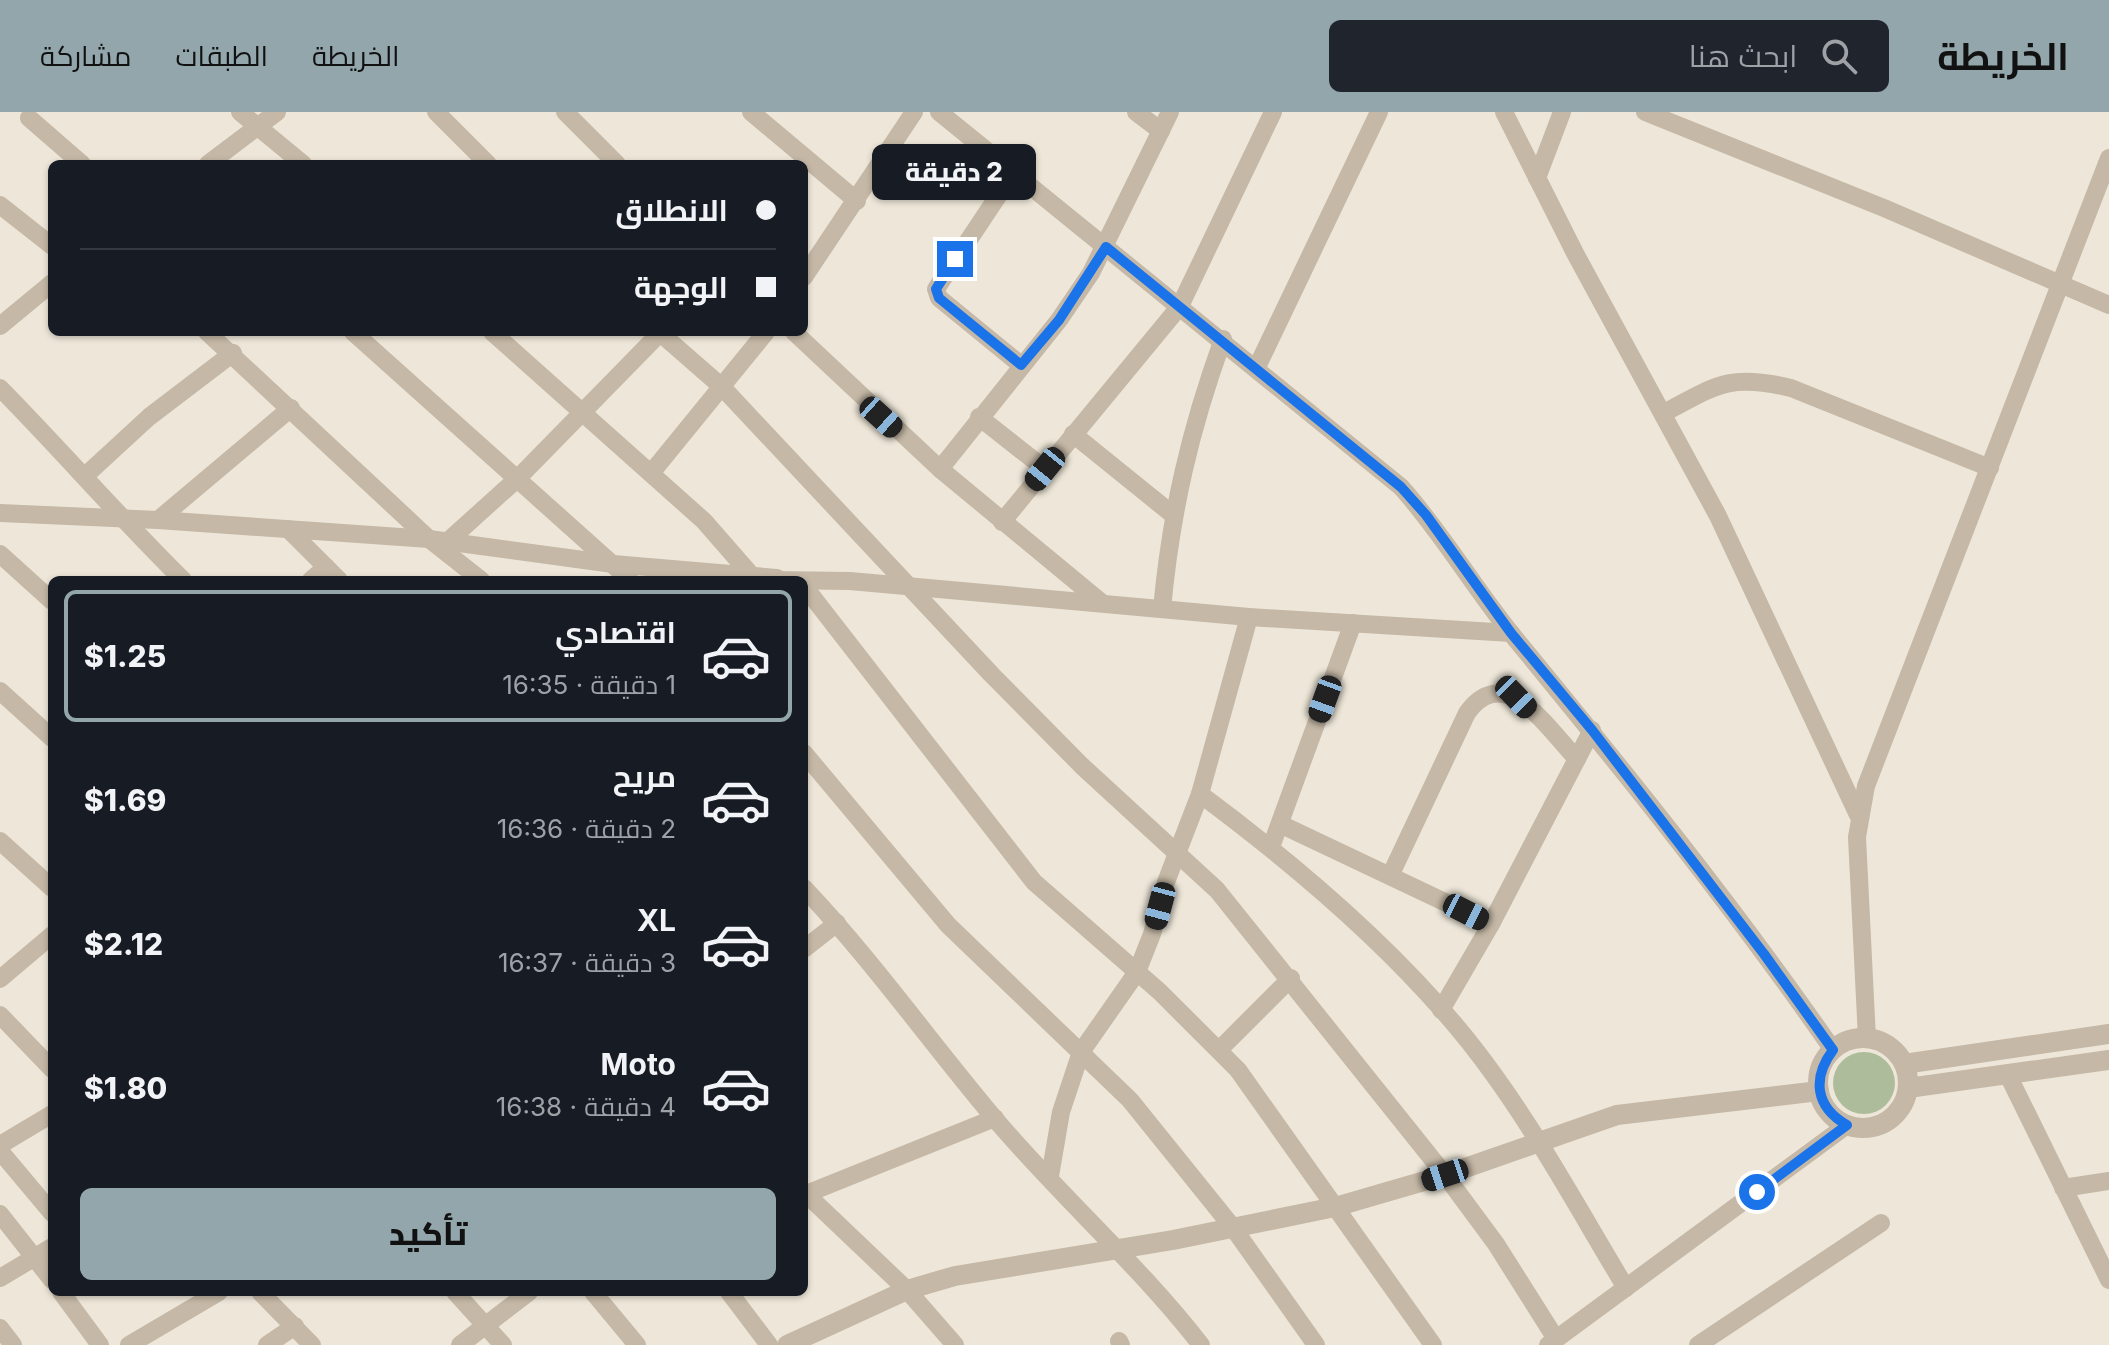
<!DOCTYPE html>
<html lang="ar">
<meta charset="utf-8">
<style>
:root{--surface:#171b24;--page:#20242c;--text:#f1f3f6;--muted:#9ea1a6;--line:#363941;--accent:#92a6ab}
body{margin:0;font-family:Inter,Cairo,sans-serif;background:var(--page);color:var(--text);direction:rtl;height:100vh;display:flex;flex-direction:column;font-size:30px;white-space:nowrap}
*{box-sizing:border-box;margin:0}
p{font-size:26px;color:var(--muted)}
.icon{flex:none;width:44px;height:44px;fill:none;stroke:currentColor;stroke-width:2;stroke-linecap:round;stroke-linejoin:round}
.map{position:relative;flex:1;overflow:hidden;direction:ltr}
.sheet{position:absolute;left:48px;top:464px;width:760px;height:720px;display:flex;flex-direction:column;background:var(--surface);border-radius:12px;box-shadow:0 2px 6px #0004;direction:rtl}
.sheet>*{flex:none}
.banner{position:absolute;left:48px;top:48px;width:760px;height:176px;border-radius:12px;box-shadow:0 2px 6px #0004;direction:rtl;display:grid;align-content:center;height:176px;padding:0 32px;background:var(--surface)}
.end{position:absolute;width:36px;height:36px;margin:-18px;border:10px solid #1a73e8;background:#fff;box-shadow:0 0 0 4px #fff}
.from{border-radius:50%}
.bubble{position:absolute;height:56px;border-radius:12px;background:var(--surface);box-shadow:0 2px 6px #0004;font-size:26px;font-weight:800;line-height:56px;text-align:center;direction:rtl}
.car{position:absolute;width:24px;height:48px;margin:-24px -12px;border-radius:10px;box-shadow:0 0 6px 2px #0007;background:linear-gradient(#222 24%,#8ab4d8 0 40%,#222 0 76%,#8ab4d8 0 86%,#222 0)}
.banner b{display:flex;align-items:center;gap:28px;height:76px;font-size:30px}
.banner b+b{border-top:2px solid var(--line)}
.banner i{width:20px;height:20px;background:var(--text)}
ul{padding:14px 0 0;list-style:none}
li{display:flex;align-items:center;gap:24px;height:132px;margin:0 16px 12px;padding:0 16px;border:4px solid transparent;border-radius:12px}
li div{flex:1}
li b{display:block;font-size:30px}
li em{font-style:normal;font-weight:800}
li.current{border-color:var(--accent)}
li>.icon{width:72px;height:72px;stroke-width:1.5}
.action{display:flex;gap:16px;margin-top:auto;padding:16px 32px}
.action a{flex:1;height:92px;border-radius:12px;background:var(--accent);color:#111;font-size:32px;font-weight:800;line-height:92px;text-align:center}
header{display:flex;align-items:center;gap:48px;box-sizing:border-box;height:112px;padding:0 40px;background:var(--accent);color:#111}
header strong{font-size:38px}
nav{display:flex;gap:44px;margin-inline-start:auto;font-size:28px}
.search{width:560px;height:72px;background:var(--page);display:flex;align-items:center;gap:20px;box-sizing:border-box;padding:0 28px;border-radius:12px;color:var(--muted);font-size:30px}
.map>svg:first-child{display:block}
.green{fill:#adbc9a}
.lines{fill:none;stroke-linecap:round;stroke-linejoin:round}
.minor{stroke:#c5b8a6;stroke-width:18}
.tertiary{stroke:#c5b8a6;stroke-width:20}
.route{stroke:#1a73e8;stroke-width:10}
</style>
<header>
<strong>الخريطة</strong>
<div class="search"><svg class="icon" aria-label="search" viewBox="0 0 24 24"><circle cx="10" cy="10" r="6"/><path d="M15 15l6 6"/></svg>ابحث هنا</div>
<nav><a>الخريطة</a><a>الطبقات</a><a>مشاركة</a></nav>
</header>
<div class="map">
<svg width="2109" height="1233" viewBox="0 0 2109 1233">
<rect width="100%" height="100%" fill="#eee7d9"/>
<!-- green -->
<circle class="green" cx="1864" cy="971" r="31"/>
<g class="lines">
<!-- minor -->
<g class="minor">
<polyline points="240,0 303,52"/>
<polyline points="436,0 488,52"/>
<polyline points="565,0 617,52"/>
<polyline points="751,0 857,89"/>
<path d="M939,0L1401,375C1443,422 1474,476 1514,525C1624,659 1734,795 1833,938"/>
<polyline points="1136,0 1161,19"/>
<polyline points="1504,0 1576,143 1718,404 1858,703"/>
<polyline points="1645,0 1884,96 2109,193"/>
<polyline points="29,6 82,52"/>
<polyline points="208,52 277,0"/>
<polyline points="1014,60 936,177 939,186 1021,253"/>
<polyline points="1537,66 1562,0"/>
<polyline points="0,93 52,134"/>
<polyline points="804,165 914,0"/>
<polyline points="0,214 52,171"/>
<polyline points="207,220 429,427 481,468"/>
<polyline points="353,220 630,468"/>
<polyline points="492,220 704,409 752,464"/>
<polyline points="659,220 722,275 992,563 1082,654 1217,778 1445,1063 1496,1132 1556,1227"/>
<polyline points="794,220 940,357 1102,491"/>
<polyline points="1257,255 1379,0"/>
<path d="M0,276C62,339 120,406 183,468"/>
<path d="M1664,301C1716,273 1730,261 1791,276L1990,356"/>
<polyline points="979,305 1045,357"/>
<polyline points="1073,322 1172,402"/>
<polyline points="940,357 1059,208 1091,161 1170,0"/>
<polyline points="652,360 766,220"/>
<polyline points="86,363 149,305 233,241"/>
<polyline points="0,401 158,408 429,427 613,452 777,466"/>
<polyline points="158,408 291,296"/>
<polyline points="1002,410 1180,194 1273,0"/>
<polyline points="288,417 339,468"/>
<polyline points="447,430 518,366 660,221"/>
<polyline points="0,442 52,489"/>
<polyline points="311,468 326,455"/>
<polyline points="774,468 850,469 1249,505 1511,521"/>
<polyline points="804,474 1034,770 1160,880 1238,958 1433,1233"/>
<path d="M1162,497C1171,400 1190,318 1223,227"/>
<polyline points="0,579 52,626"/>
<polyline points="804,641 948,813 1130,988 1234,1117 1316,1233"/>
<path d="M1200,682C1305,760 1418,856 1494,963C1543,1031 1583,1105 1626,1176"/>
<polyline points="1280,712 1491,812"/>
<polyline points="0,729 52,776"/>
<polyline points="1271,735 1353,511"/>
<path d="M1391,762L1467,601C1505,548 1548,617 1577,647"/>
<path d="M804,776C873,849 930,930 995,1007C1061,1085 1138,1152 1201,1233"/>
<polyline points="804,837 837,811"/>
<polyline points="0,867 52,823"/>
<polyline points="1441,898 1491,812 1592,618"/>
<polyline points="0,903 52,957"/>
<polyline points="1867,927 1857,725 1866,674 2109,46"/>
<polyline points="1220,937 1291,866"/>
<polyline points="2008,963 2109,1168"/>
<polyline points="0,1033 52,1002"/>
<polyline points="0,1039 52,1101"/>
<polyline points="1050,1064 1061,1000 1081,940 1137,860 1152,822 1166,770 1200,682 1249,505"/>
<polyline points="2063,1076 2109,1069"/>
<polyline points="804,1080 907,1178 955,1233"/>
<polyline points="806,1082 995,1006"/>
<polyline points="0,1102 52,1168"/>
<polyline points="0,1166 52,1135"/>
<polyline points="61,1180 100,1233"/>
<polyline points="260,1180 312,1233"/>
<polyline points="455,1180 503,1233"/>
<polyline points="593,1180 637,1233"/>
<polyline points="729,1180 769,1233"/>
<polyline points="0,1216 13,1233"/>
<polyline points="1119,1229 1121,1233"/>
<polyline points="129,1233 219,1180"/>
<polyline points="267,1233 295,1214"/>
<polyline points="460,1233 529,1180"/>
<polyline points="1548,1233 1847,1013"/>
<polyline points="1698,1233 1881,1111"/>
</g>
<!-- tertiary -->
<g class="tertiary">
<circle cx="1863" cy="971" r="45"/>
<polyline points="1904,952 2109,922"/>
<polyline points="1908,976 2109,948"/>
<polyline points="787,1233 907,1178 955,1164 1173,1128 1335,1095 1445,1063 1617,1003 1819,979"/>
</g>
</g>
<g class="lines">
<!-- route -->
<path class="route" d="M955,147L936,177L939,186L1021,253L1059,208L1106,135L1401,375L1426,403L1511,521L1592,618L1764,842L1833,938C1812,966 1815,995 1847,1013L1757,1080"/>
</g>
</svg>
<i class="end from" style="left:1757px;top:1080px"></i>
<i class="end" style="left:955px;top:147px"></i>
<div class="bubble" style="left:872px;top:32px;width:164px">2 دقيقة</div>
<i class="car" style="left:881px;top:305px;rotate:132deg"></i>
<i class="car" style="left:1045px;top:357px;rotate:219deg"></i>
<i class="car" style="left:1516px;top:585px;rotate:136deg"></i>
<i class="car" style="left:1325px;top:587px;rotate:200deg"></i>
<i class="car" style="left:1160px;top:794px;rotate:195deg"></i>
<i class="car" style="left:1466px;top:800px;rotate:117deg"></i>
<i class="car" style="left:1445px;top:1063px;rotate:252deg"></i>
<div class="banner">
<b><i class="from"></i>الانطلاق</b>
<b><i></i>الوجهة</b>
</div>
<section class="sheet">
<ul>
<li class="current"><svg class="icon" aria-label="car" viewBox="0 0 24 24"><path d="M5 17H2v-5l4-1 3-4h7l3 4 3 1v5h-3M9 17h6M6 11h13"/><circle cx="7" cy="17" r="2"/><circle cx="17" cy="17" r="2"/></svg><div><b>اقتصادي</b><p>1 دقيقة · 16:35</p></div><em>$1.25</em></li>
<li><svg class="icon" aria-label="car" viewBox="0 0 24 24"><path d="M5 17H2v-5l4-1 3-4h7l3 4 3 1v5h-3M9 17h6M6 11h13"/><circle cx="7" cy="17" r="2"/><circle cx="17" cy="17" r="2"/></svg><div><b>مريح</b><p>2 دقيقة · 16:36</p></div><em>$1.69</em></li>
<li><svg class="icon" aria-label="car" viewBox="0 0 24 24"><path d="M5 17H2v-5l4-1 3-4h7l3 4 3 1v5h-3M9 17h6M6 11h13"/><circle cx="7" cy="17" r="2"/><circle cx="17" cy="17" r="2"/></svg><div><b>XL</b><p>3 دقيقة · 16:37</p></div><em>$2.12</em></li>
<li><svg class="icon" aria-label="car" viewBox="0 0 24 24"><path d="M5 17H2v-5l4-1 3-4h7l3 4 3 1v5h-3M9 17h6M6 11h13"/><circle cx="7" cy="17" r="2"/><circle cx="17" cy="17" r="2"/></svg><div><b>Moto</b><p>4 دقيقة · 16:38</p></div><em>$1.80</em></li>
</ul>
<div class="action"><a>تأكيد</a></div>
</section>
</div>
